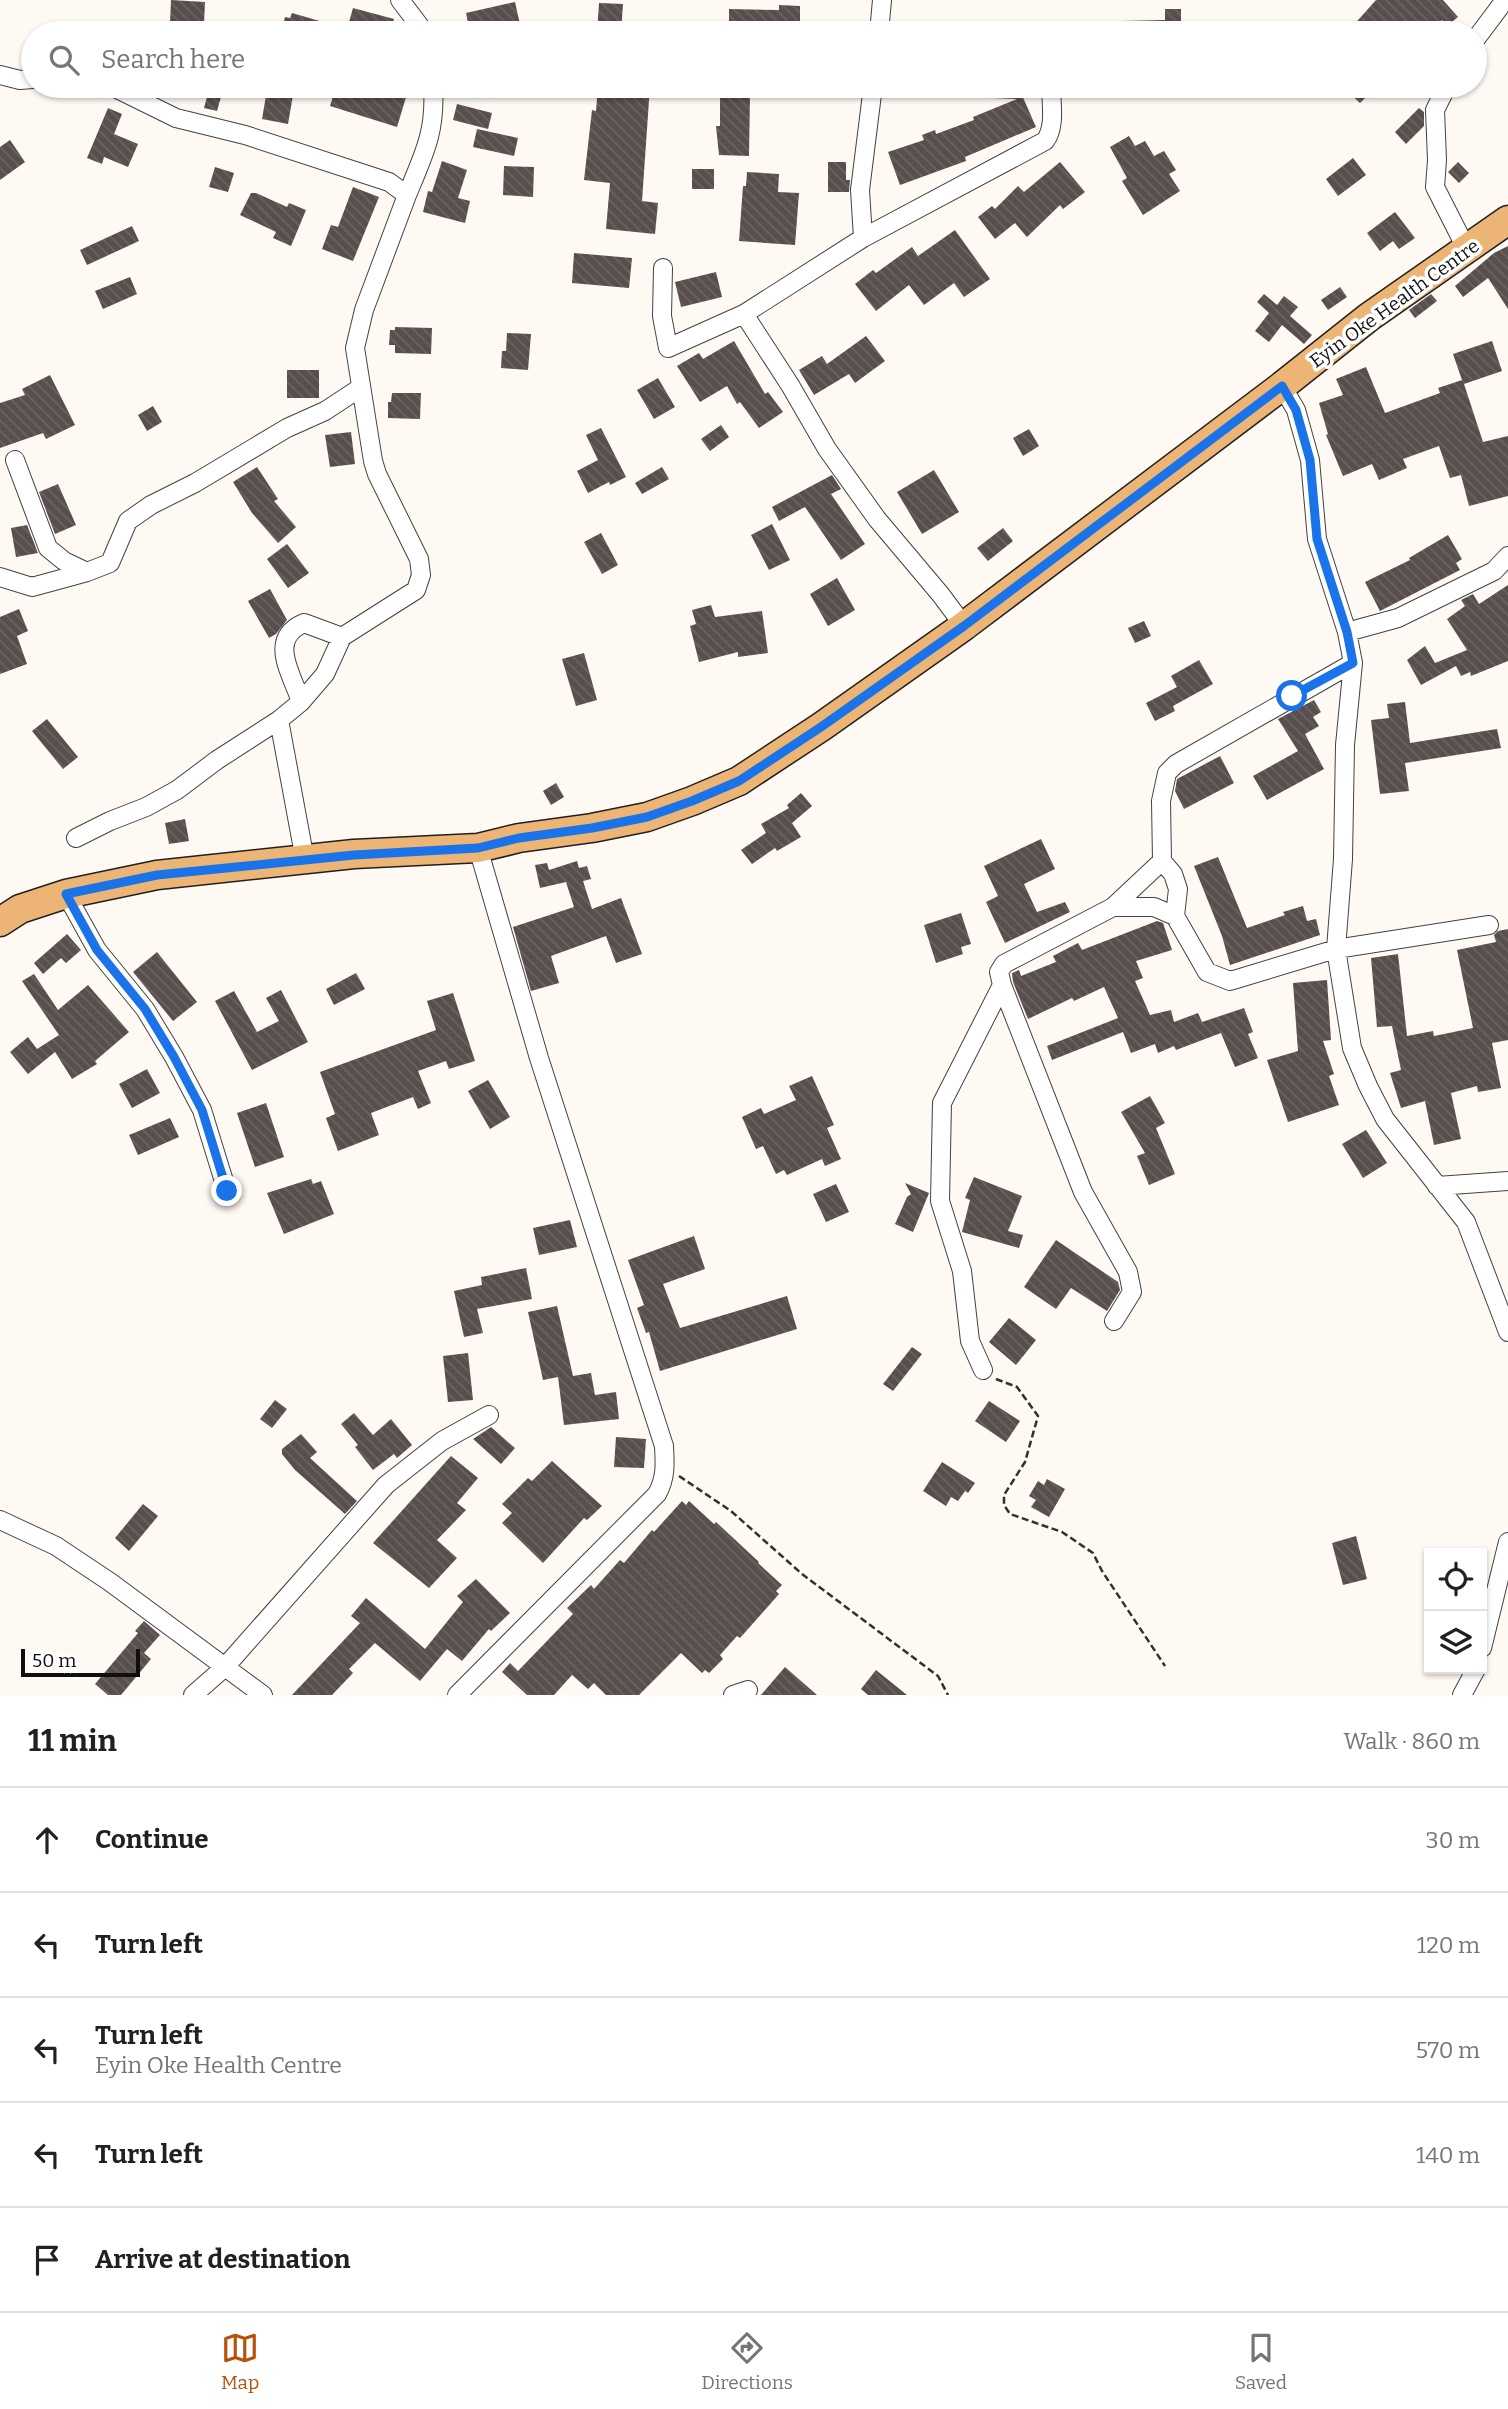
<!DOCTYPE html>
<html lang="en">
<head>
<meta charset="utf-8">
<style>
  body { margin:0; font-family:Bitter,serif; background:#f2f2f2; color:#202124 }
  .controls { position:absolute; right:21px; bottom:21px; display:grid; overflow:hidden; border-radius:0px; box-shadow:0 2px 5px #0004 }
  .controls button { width:63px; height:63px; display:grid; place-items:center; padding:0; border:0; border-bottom:2px solid #e0e0e0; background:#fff; color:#202124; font:35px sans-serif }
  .scale { position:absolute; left:21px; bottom:18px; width:119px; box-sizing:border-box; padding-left:7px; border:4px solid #0f0f0f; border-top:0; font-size:19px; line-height:24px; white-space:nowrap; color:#0f0f0f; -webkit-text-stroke:5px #fff; paint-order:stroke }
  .stop { position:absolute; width:21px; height:21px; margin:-16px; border:5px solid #1a73e8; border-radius:50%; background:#fff }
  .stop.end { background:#1a73e8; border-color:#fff; box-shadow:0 2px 7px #0008 }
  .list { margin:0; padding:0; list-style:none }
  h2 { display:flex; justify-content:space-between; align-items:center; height:91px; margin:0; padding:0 28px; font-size:30px }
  h2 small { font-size:23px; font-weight:400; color:#757577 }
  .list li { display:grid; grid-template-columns:46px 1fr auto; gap:21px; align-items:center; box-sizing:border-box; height:105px; padding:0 28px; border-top:2px solid #e0e0e0 }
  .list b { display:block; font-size:26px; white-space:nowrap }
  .list p { margin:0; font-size:23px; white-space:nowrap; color:#757577 }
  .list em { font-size:23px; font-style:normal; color:#757577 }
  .icon { flex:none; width:38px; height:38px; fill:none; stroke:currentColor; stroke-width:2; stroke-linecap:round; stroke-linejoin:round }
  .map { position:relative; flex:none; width:1508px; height:1695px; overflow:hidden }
  .search { position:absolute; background:#fff; box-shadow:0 2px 5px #0004; left:21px; right:21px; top:21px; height:77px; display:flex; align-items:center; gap:18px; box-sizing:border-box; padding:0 24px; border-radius:38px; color:#757577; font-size:26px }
  .sheet { height:616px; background:#fff }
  nav { display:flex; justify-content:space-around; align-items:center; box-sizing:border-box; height:98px; border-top:2px solid #e0e0e0; background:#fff; font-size:19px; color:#757577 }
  nav a { display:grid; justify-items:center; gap:4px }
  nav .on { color:#b45309 }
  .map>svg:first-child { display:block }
</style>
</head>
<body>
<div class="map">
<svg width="1508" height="1695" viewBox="0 0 1508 1695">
  <defs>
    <pattern id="building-back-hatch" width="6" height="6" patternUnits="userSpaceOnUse" patternTransform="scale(1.75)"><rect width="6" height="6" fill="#574e4d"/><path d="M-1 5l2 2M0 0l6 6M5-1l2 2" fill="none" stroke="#6a6362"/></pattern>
  </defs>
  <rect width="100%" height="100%" fill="#fef9f3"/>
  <path fill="url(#building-back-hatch)" d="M171,0L205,2L204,24L170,23Z
    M1376,0H1443L1458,17L1447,26L1442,20L1427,33H1357L1351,28Z
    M515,2L521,29L503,33H470L466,13Z
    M599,3L623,4L621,33H597Z
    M779,5L800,6V31L729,33V9L779,10Z
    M353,8L394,19L390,33H281L285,17L290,18L292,13L347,29Z
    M1165,9H1181V33H1079V22L1165,20Z
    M210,86H224L217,111L204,108Z
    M336,86H382L407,94L397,127L330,106Z
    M598,86H650L642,201L658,203L655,234L606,229L610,183L584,180L592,110L596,111Z
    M944,86H1018L1036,127L965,157L966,161L900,185L888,152L924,140L922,135L935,130L936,134L974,120L973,117L1017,99L944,96Z
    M1342,86H1377L1360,103Z
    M267,90L293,95L288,124L262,119Z
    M720,95H750L749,156L719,155L716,126H720Z
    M457,104L492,113L488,129L453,120Z
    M108,108L122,114L114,134L138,144L128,167L104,157L102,164L87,158Z
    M1419,108L1424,112V126L1406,144L1395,132Z
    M477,129L518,138L514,156L473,147Z
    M1129,136L1135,146L1145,141L1154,156L1164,151L1176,170L1169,174L1180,191L1143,215L1122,181L1127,178L1110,147Z
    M10,140L25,162L0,180V147Z
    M1353,158L1366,175L1338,196L1326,179Z
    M442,161L467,170L458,198L470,201L465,223L423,212L428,191L432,192Z
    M828,162H846V180H850L849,192H828Z
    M1060,162L1085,192L1063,209L1060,205L1027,237L1015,223L995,239L978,217L992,206L995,209L1018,186L1024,192Z
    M1458,162L1469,173L1459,183L1448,172Z
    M504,166L534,167L533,197L503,195Z
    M215,167L234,173L228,192L209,187Z
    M692,169H714V189H692Z
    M747,172L779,174L778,192L799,193L795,245L739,241L743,186H746Z
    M353,187L379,197L353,261L322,249L331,225L338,227Z
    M251,193H256L287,207L289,203L306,210L291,246L273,238L276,232L240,215Z
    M1395,212L1415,238L1399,249L1393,241L1380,251L1367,233Z
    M132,226L139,241L87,265L80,250Z
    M955,230L990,279L964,297L954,283L924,305L909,285L876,311L855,284L873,270L876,273L912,247L918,256Z
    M1508,246V309L1488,278L1463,297L1455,286L1494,253Z
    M574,253L632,258L629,288L572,283Z
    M716,272L722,297L681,307L675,282Z
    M130,277L137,294L103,309L95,291Z
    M1340,287L1347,297L1328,310L1321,300Z
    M1264,294L1277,305L1284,296L1298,307L1290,316L1312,335L1304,344L1282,325L1269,342L1255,331L1269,313L1257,302Z
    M1431,294L1437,301L1415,318L1409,310Z
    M395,327L432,328L431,354L395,353V345H389L390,330H395Z
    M507,333L531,334L528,370L501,368L502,351H506Z
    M866,336L885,361L855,383L849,374L814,395L799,370L822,356L827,364Z
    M734,341L765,394L768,392L783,412L759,428L740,402L737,404L727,386L700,402L677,366L699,353L703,359Z
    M1492,341L1502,371L1464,384L1483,442L1508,436V496L1469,506L1461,475L1450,478L1439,446L1403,459L1407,468L1379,480L1372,464L1343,476L1326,435L1328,434L1319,403L1343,395L1336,379L1366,367L1385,413L1440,393L1438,388L1462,380L1453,354Z
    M287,370H319V398H287Z
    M50,375L75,425L46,439L43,433L0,448V403L25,395L22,389Z
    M658,378L675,407L654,419L637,390Z
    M392,393H421L420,419L388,418V402H391Z
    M153,406L162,422L147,431L138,415Z
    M721,425L729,437L710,451L701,439Z
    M601,428L626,477L610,485L609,482L588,493L577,471L598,460L586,435Z
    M1029,429L1039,446L1023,456L1013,438Z
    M351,432L355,464L330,467L325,435Z
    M257,467L278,499L274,501L296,527L278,543L252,513L233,482Z
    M662,467L669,479L642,494L635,483Z
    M934,470L959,512L922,534L897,492Z
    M832,475L841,489L831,494L865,544L841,560L805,507L779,521L772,507Z
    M58,484L76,525L55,534L39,492Z
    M772,524L790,560L769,570L751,535Z
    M27,525L38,553L16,557L11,528Z
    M1003,528L1013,541L988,561L977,548Z
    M601,533L618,565L602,574L584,542Z
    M1448,535L1462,559L1456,563L1460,570L1380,611L1365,582L1410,560L1409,558Z
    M287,544L309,573L288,588L267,559Z
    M837,578L855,610L828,626L810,594Z
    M1508,585V661L1471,676L1470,672L1461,676L1456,666L1421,685L1407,660L1425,646L1435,663L1467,650L1447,619L1465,606L1461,600L1473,594L1479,604Z
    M270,589L287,620L276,634L269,638L248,601Z
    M711,605L715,617L762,611L768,653L738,657V652L699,662L690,626L696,624L692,610Z
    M19,609L28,631L17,636L27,664L0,674V617Z
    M1144,621L1151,636L1135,643L1128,628Z
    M584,653L597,700L576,706L562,659Z
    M1199,660L1213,684L1173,706L1175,711L1155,721L1146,703L1177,687L1171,676Z
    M1314,700L1321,712L1313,717L1319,726L1305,734L1324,769L1267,800L1253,776L1298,751L1278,719Z
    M1405,702L1410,743L1497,729L1501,748L1405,763L1409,791L1380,794L1371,720L1389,718L1387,704Z
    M47,719L78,757L63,769L32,731Z
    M1220,756L1234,783L1184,809L1175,791L1177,779Z
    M556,783L564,797L551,805L543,791Z
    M801,793L812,806L792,823L801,837L777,851L775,848L752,864L741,850L766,833L761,824L789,808L787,805Z
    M185,819L189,841L169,844L165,823Z
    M1041,839L1055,869L1024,884L1037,912L1065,902L1070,912L1005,943L986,902L998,896L984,866Z
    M1218,857L1247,928L1285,915L1283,912L1303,906L1307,921L1316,919L1320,935L1230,965L1222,936L1194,866Z
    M577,861L579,868L587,866L591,879L583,881L592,909L621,898L642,954L616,963L606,936L551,956L559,983L531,991L513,927L574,907L566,882L540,888L535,865L547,863L549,870Z
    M961,913L971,944L961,947L963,954L936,963L924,925Z
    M1157,921L1163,923L1172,950L1136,961L1143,978L1135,981L1150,1015L1171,1010L1174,1022L1198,1013L1202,1022L1244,1008L1253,1032L1248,1034L1258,1058L1235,1067L1221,1033L1176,1050L1174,1046L1158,1053L1155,1044L1131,1053L1123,1032L1052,1060L1047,1046L1118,1018L1104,987L1074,1001L1072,998L1028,1019L1013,982L1012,973L1019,970L1021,976L1056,962L1053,956L1078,943L1082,950Z
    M1508,929V1040L1492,1043L1501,1088L1478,1092L1477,1086L1451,1093L1461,1139L1434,1145L1425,1101L1401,1108L1390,1073L1401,1070L1392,1026L1377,1027L1371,958L1398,954L1407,1036L1433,1031L1434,1036L1473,1028L1457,950L1496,942L1494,935L1498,931Z
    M67,934L81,950L66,963L61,958L43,974L34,963Z
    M157,952L197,1002L173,1021L133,972Z
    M356,973L365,989L334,1005L326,989Z
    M34,974L58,1010L88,985L129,1032L95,1061L97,1064L72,1079L55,1052L28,1074L10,1052L28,1037L37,1049L59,1035L22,981Z
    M1327,980L1331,1040L1323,1041L1334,1074L1329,1076L1339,1105L1288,1122L1267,1060L1298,1051L1293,983Z
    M281,990L308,1042L252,1070L215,1001L234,991L257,1032L279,1021L266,998Z
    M453,993L475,1061L449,1069L446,1061L418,1071L431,1103L418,1109L413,1097L371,1113L379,1135L338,1151L326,1118L335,1114L320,1072L436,1030L427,1001Z
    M147,1069L160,1093L132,1108L119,1084Z
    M812,1076L834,1125L827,1128L841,1159L825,1166L822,1159L787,1175L784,1170L776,1174L763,1146L756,1149L742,1117L761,1108L764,1114L796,1100L789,1086Z
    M488,1080L510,1117L490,1129L468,1091Z
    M1150,1096L1165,1123L1156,1128L1175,1174L1149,1185L1137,1156L1145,1153L1121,1112Z
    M266,1103L284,1157L255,1167L237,1113Z
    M170,1118L179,1137L138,1155L129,1135Z
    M1366,1130L1387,1163L1363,1178L1342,1144Z
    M974,1177L1022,1196L1008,1231L1023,1235L1019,1248L962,1232L970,1200L965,1198Z
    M311,1179L313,1184L321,1181L334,1214L284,1234L267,1193Z
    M905,1183L929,1193L913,1232L895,1224L907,1197L911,1194Z
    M836,1184L849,1212L826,1222L813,1194Z
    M570,1220L577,1247L539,1255L533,1228Z
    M694,1236L705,1269L663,1284L680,1328L787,1296L797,1329L660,1371L649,1332L646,1333L637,1308L644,1305L628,1260Z
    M1056,1240L1118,1282L1120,1290L1107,1311L1071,1288L1056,1309L1024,1287Z
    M526,1268L532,1299L477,1309L483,1333L464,1337L454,1291L482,1285L481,1277Z
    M557,1306L573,1376L591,1373L595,1395L616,1392L619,1419L564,1425L558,1377L543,1380L528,1312Z
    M1009,1318L1036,1340L1016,1365L989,1342Z
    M912,1347L922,1354L893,1391L883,1384Z
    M468,1353L473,1400L448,1402L443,1356Z
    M275,1400L287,1409L272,1428L260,1419Z
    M989,1401L1020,1421L1006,1442L975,1421Z
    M354,1413L373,1435L391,1419L412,1445L397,1458L394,1454L373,1470L355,1447L358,1445L341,1424Z
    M491,1427L515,1448L501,1464L473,1439Z
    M301,1434L317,1452L310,1458L357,1501L345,1514L295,1470L282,1454V1449Z
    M616,1437L646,1439L644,1468L614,1467Z
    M451,1456L478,1478L457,1503L466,1510L437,1540L457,1558L429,1588L373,1543Z
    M552,1461L602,1506L587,1520L584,1518L543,1563L502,1523L512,1513L502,1504L528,1478L532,1481Z
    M942,1462L975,1483L968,1493L965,1491L958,1501L951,1497L946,1506L923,1491Z
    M1047,1479L1065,1489L1049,1517L1031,1507L1036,1500L1029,1496L1038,1481L1044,1485Z
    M682,1501L686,1505L689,1501L714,1524L716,1522L759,1562L758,1563L782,1585L776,1591L779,1594L740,1638L737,1636L720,1655L723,1659L709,1673L705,1670L702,1673L681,1653L639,1695H606L594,1683L588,1689L572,1675L554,1695H527L502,1672L510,1663L518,1671L573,1614L567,1608L591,1585L594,1589L620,1560L624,1563L652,1530L654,1532Z
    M143,1504L158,1516L129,1551L115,1538Z
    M1356,1536L1367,1579L1343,1585L1332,1543Z
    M476,1579L510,1613L491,1631L489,1629L462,1661L447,1649L420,1681L375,1643L349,1669L353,1673L332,1695H292L360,1623L351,1616L366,1598L425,1649L463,1602L457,1596Z
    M144,1621L160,1635L144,1653L151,1659L121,1695H108L95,1684L138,1633L135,1631Z
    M785,1667L817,1695H761Z
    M876,1670L907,1695H868L861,1689Z"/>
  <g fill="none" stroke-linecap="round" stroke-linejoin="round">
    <defs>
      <path id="street" d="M400,0L425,33
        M879,33L882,0
        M1475,40L1505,0
        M0,75L20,80L33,79
        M1447,86L1435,110L1437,160L1435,187L1466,248
        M407,195C424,154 436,132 433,86
        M863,238L860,190L873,86
        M663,268L662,316L668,348L744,314L863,238L1045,141C1056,127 1051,103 1051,86
        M744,314L790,385L827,449L877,519L941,595L964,626
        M1282,386L1296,410L1310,460L1317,539L1347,632L1353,663L1345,745L1343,859L1336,949L1352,1048L1368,1086L1385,1119L1466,1222L1508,1332
        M15,460L48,548L64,561L87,572L110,563L128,521L151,505L195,483L287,428L325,411L360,388
        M0,577L32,587L87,572
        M1347,632L1398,618L1494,571L1508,556
        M1353,663L1176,764L1167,773L1161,801L1162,861L1173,874L1178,889L1175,916L1207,972L1230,981L1336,949L1489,925
        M301,702C292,674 267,639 304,623L342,637
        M279,720L305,860
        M76,838L110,821L146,807L177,790L217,760L279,720L301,702L325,674L342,637L416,590L421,575L419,559L377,474L373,461L355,348L364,310L407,195L389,182L245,135L176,118L111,86
        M66,894L97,950L145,1009L174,1057L202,1110L227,1191
        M1113,907H1154L1175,916
        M1002,985L1083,1192L1128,1272L1132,1292L1114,1321
        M1437,1186L1508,1181
        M983,1370L970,1341L962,1271L940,1201L942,1103L1002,985L999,972L1004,964L1113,907L1162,861
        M0,1520L56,1546L110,1582L263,1695
        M1482,1648L1508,1542
        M193,1695L225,1667L386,1485L442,1441L489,1415
        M457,1695L657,1494C666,1478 665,1464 664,1446L539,1058L478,848
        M733,1695L748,1690
        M1462,1695L1476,1669"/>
      <path id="primary" d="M0,922L20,909L66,894L157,875L354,854L478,848L519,838L592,828L647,817L692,801L739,781L821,727L964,626L1282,386L1369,317L1508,220"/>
    </defs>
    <use href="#street" stroke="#424242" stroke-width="20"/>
    <use href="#primary" stroke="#202020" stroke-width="31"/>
    <path stroke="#313131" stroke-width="2.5" stroke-dasharray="7 3.5" stroke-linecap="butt" d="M996,1379L1017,1387L1038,1416L1025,1462L1004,1495V1505L1010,1514L1062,1532L1093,1553L1102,1571L1165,1666
      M679,1476L731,1511L802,1574L938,1676L948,1695"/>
    <use href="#street" stroke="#fff" stroke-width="18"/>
    <use href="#primary" stroke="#ecb475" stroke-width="28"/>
  </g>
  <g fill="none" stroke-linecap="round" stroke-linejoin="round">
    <path stroke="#1a73e8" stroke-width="9" d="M227,1191L202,1110L174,1057L145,1009L97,950L66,894L157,875L354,855L478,848L519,838L592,828L647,817L692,801L739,781L821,727L964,626L1282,386L1296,410L1310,460L1317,539L1347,632L1353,663L1292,696"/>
  </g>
  <g text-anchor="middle" stroke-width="7" stroke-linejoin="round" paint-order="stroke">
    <g font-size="19" fill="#0f0f0f" stroke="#fff">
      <text transform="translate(1394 303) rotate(-36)" y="7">Eyin Oke Health Centre</text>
    </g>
  </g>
</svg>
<div class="controls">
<button><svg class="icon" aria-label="locate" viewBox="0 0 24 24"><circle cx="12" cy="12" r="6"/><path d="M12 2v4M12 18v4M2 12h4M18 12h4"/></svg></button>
<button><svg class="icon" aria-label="layers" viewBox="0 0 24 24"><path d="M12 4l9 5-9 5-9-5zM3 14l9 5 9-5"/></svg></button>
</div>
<div class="scale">50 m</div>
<div class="stop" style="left:1292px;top:696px"></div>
<div class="stop end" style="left:227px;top:1191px"></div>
<div class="search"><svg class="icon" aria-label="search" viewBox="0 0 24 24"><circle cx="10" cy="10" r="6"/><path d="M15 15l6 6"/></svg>Search here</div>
</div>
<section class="sheet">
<h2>11 min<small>Walk · 860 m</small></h2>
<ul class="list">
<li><svg class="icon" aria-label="ahead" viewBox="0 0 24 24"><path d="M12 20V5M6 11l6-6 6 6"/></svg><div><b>Continue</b></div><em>30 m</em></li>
<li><svg class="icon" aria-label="left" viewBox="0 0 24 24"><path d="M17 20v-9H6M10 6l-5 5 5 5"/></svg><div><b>Turn left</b></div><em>120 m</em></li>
<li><svg class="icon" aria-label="left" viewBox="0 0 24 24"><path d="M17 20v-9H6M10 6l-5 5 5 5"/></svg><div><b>Turn left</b><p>Eyin Oke Health Centre</p></div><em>570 m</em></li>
<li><svg class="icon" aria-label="left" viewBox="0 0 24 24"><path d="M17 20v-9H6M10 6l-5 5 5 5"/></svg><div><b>Turn left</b></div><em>140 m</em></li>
<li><svg class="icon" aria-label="arrive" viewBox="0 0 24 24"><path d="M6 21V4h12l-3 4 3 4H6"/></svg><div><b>Arrive at destination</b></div></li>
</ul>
</section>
<nav>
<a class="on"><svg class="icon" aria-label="map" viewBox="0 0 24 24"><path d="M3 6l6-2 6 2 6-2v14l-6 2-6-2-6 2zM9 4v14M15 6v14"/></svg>Map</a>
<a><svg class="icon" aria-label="directions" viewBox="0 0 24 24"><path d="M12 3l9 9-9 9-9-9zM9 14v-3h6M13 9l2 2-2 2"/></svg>Directions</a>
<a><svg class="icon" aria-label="saved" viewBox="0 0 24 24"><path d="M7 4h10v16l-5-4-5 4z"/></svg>Saved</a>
</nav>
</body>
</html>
